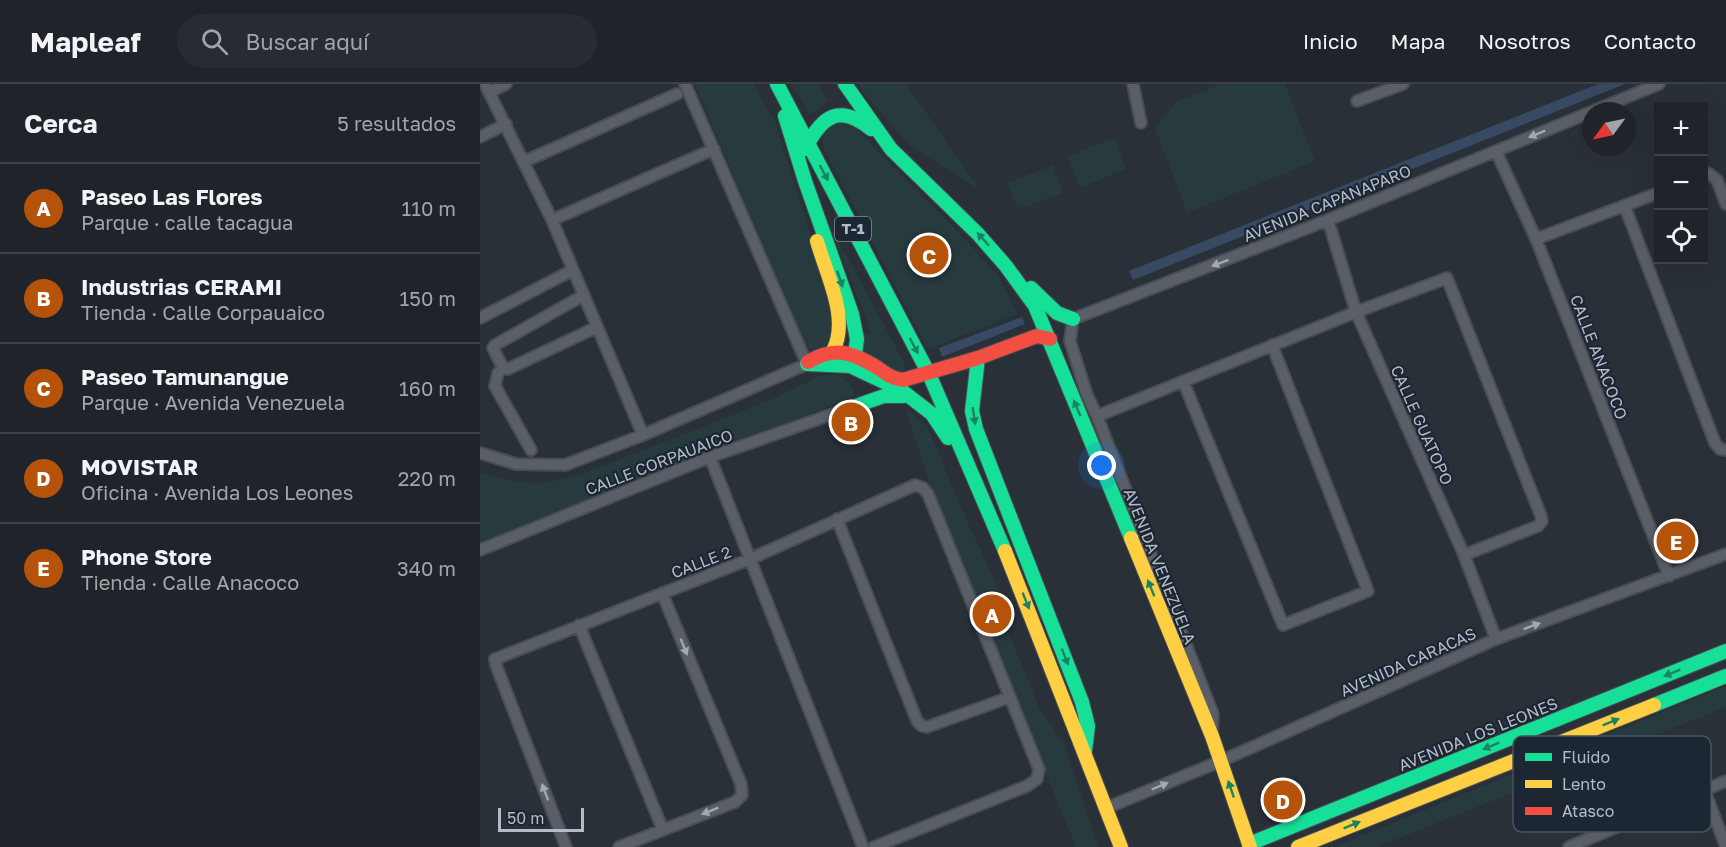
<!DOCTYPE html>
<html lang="es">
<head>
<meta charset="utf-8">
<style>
  body { margin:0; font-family:"Golos Text",sans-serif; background:#282c32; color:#f1f3f6 }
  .controls { position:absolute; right:18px; top:18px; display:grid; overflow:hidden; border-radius:0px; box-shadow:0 6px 24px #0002 }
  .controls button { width:54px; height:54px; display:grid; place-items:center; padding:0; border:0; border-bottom:2px solid #3d4147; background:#20242a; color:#f1f3f6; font:30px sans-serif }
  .compass { position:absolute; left:1102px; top:18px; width:54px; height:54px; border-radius:50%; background:#20242a; box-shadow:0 6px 24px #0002; rotate:237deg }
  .scale { position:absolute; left:18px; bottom:15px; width:86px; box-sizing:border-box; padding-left:6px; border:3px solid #b4bcc9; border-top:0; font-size:16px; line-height:21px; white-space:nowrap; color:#b4bcc9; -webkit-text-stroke:4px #1d2633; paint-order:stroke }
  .you { position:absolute; left:622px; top:382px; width:21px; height:21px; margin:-15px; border:4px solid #fff; border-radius:50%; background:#1a73e8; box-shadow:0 0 0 9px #1a73e833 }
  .badge { display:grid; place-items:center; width:39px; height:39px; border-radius:50%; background:#b45309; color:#fff; font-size:20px; font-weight:700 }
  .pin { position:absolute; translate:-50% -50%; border:3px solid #fff; box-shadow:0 2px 6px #0006 }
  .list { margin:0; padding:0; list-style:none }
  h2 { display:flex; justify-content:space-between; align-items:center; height:78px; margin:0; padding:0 24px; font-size:26px }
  h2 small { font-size:20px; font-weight:400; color:#a2a4a8 }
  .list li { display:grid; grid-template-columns:39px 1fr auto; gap:18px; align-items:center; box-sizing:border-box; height:90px; padding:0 24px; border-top:2px solid #3d4147 }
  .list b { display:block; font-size:22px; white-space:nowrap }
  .list p { margin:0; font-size:20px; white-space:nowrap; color:#a2a4a8 }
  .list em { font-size:20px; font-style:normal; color:#a2a4a8 }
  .icon { flex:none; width:33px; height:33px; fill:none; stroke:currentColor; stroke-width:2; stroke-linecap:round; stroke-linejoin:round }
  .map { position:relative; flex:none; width:1246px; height:763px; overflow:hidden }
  header { display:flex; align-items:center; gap:36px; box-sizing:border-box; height:84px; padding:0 30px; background:#20242a; border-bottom:2px solid #3d4147 }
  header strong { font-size:28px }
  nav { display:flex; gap:33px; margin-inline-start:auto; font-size:21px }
  .search { width:420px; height:54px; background:#282c32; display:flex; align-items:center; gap:15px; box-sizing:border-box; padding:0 21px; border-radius:33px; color:#a2a4a8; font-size:22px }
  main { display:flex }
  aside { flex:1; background:#20242a }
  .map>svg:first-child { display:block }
</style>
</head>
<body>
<header>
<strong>Mapleaf</strong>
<div class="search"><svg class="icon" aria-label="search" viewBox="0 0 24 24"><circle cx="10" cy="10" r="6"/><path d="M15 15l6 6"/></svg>Buscar aquí</div>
<nav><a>Inicio</a><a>Mapa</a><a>Nosotros</a><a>Contacto</a></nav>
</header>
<main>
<aside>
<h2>Cerca<small>5 resultados</small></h2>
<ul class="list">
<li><span class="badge">A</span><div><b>Paseo Las Flores</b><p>Parque · calle tacagua</p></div><em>110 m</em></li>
<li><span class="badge">B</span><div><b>Industrias CERAMI</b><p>Tienda · Calle Corpauaico</p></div><em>150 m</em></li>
<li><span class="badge">C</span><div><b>Paseo Tamunangue</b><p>Parque · Avenida Venezuela</p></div><em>160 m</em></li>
<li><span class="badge">D</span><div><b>MOVISTAR</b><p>Oficina · Avenida Los Leones</p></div><em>220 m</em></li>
<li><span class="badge">E</span><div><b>Phone Store</b><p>Tienda · Calle Anacoco</p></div><em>340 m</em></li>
</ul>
</aside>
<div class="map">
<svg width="1246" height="763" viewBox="0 0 1246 763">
  <rect width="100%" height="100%" fill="#2a3038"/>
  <path fill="#273a3e" d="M215,0H273L296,40L356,235L349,263L333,267L324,260Z
    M312,0H337L349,17L330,31Z
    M377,0H426L500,106L435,65L401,30Z
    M742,0H805L835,77L707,129L675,44L697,17Z
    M356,35L371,40L480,150L518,191L538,230L448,265L344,65L341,53L346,40Z
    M634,54L646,85L600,104L588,72Z
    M573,81L583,109L538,125L527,99Z
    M341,124L424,278L425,284L423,290L412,289L382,265L383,251L390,249L389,241Z
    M355,289C366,296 373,299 374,312L328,331L234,363L0,461V388L19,394L57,400L98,392L290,316L339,292Z
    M424,322L447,342L491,446L523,514L529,550L559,623L584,660L618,763H596L456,424L450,399Z
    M1246,602V623L897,763H854Z"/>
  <path fill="#384963" d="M1118,0H1145L653,196L649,187Z
    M542,233L545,240L462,273L459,264Z"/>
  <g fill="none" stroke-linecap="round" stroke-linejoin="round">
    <defs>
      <path id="street" d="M5,0L72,136L163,351
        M653,0L661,39
        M10,8L26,0
        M877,17L923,0
        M1113,27L1179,0
        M0,53L26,40
        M1016,67L1056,155L1189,492
        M43,78L197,10
        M1224,91L1228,89L1237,96L1246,120
        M1145,123L1235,359L1240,365L1246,366
        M72,136L234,65
        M848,136L876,228L984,471L1016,555
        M1056,155L1178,109
        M104,211L15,261L13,264L23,284L28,285L117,243
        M0,234L93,186
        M23,284L18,289L15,302L51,366
        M703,297L803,541L888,507L792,261
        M617,332L876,228L967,194L1061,432L1062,437L1058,442L984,471
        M0,369L36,380L85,381L163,351L327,280L205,0
        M230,373L383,763
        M357,435L437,637L442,642L447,643L530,613
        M0,466L230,373L370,324
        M99,541L183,746
        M732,646L733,630L617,332L607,311L590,257L593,235L848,136L1111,28
        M1224,705L1246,763
        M626,724L741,677L1016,555L1246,470
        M86,763L16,581L15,575L270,475L435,401L443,404L448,410L559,685L557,695L547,702L394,763
        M139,763L255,718L262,711L261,700L182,509
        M1089,763L1246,697"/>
      <path id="fast" d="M297,0L449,290L525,467
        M365,0L411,65L498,150L526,182L555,222L651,454
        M305,32L325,97L372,230L377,255L375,270
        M325,65C342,32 359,19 391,45
        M551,204L577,229L593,235
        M498,274L492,327L496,345L602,618L608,642L605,667
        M327,280L370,282L421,306L452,330L468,354
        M370,324L404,312H424
        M1174,621L1246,592
        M769,760L1246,567"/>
      <path id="slow" d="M337,157C346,190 370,234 353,267
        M651,454L732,652L770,763
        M525,467L641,763
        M818,763L1174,621"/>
      <path id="jam" d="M328,278C355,262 372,268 398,284C406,290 413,295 423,296L498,274L557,252L570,255"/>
    </defs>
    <use href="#street" stroke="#484c53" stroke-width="14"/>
    <use href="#fast" stroke="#484c53" stroke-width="16"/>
    <use href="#slow" stroke="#484c53" stroke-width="16"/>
    <use href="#jam" stroke="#484c53" stroke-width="16"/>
    <use href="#street" stroke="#5a5e66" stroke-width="10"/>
    <use href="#fast" stroke="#16e098" stroke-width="14"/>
    <use href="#slow" stroke="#ffcf43" stroke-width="14"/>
    <use href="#jam" stroke="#f24e42" stroke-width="14"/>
  </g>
  <defs><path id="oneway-solid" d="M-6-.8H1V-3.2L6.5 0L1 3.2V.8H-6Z" transform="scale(1.5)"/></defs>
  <g fill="#a2a9b5">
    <use href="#oneway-solid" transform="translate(1057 50) rotate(158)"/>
    <use href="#oneway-solid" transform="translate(740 179) rotate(159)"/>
    <use href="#oneway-solid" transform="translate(1052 542) rotate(-20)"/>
    <use href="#oneway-solid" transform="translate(204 563) rotate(68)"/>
    <use href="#oneway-solid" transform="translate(680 702) rotate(-23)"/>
    <use href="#oneway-solid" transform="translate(65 708) rotate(-111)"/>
    <use href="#oneway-solid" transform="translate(230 727) rotate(158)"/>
  </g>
  <g fill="#1a8366">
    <use href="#oneway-solid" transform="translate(344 89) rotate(62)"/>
    <use href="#oneway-solid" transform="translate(503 155) rotate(-132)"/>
    <use href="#oneway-solid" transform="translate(360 195) rotate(71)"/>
    <use href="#oneway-solid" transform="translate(434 262) rotate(62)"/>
    <use href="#oneway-solid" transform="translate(597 324) rotate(-113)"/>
    <use href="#oneway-solid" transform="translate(494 332) rotate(81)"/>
    <use href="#oneway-solid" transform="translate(671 504) rotate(-112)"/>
    <use href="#oneway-solid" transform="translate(546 517) rotate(68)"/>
    <use href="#oneway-solid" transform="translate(585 573) rotate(69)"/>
    <use href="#oneway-solid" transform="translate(1192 589) rotate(158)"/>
    <use href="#oneway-solid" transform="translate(1131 638) rotate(-22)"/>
    <use href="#oneway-solid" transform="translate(1011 662) rotate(158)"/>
    <use href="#oneway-solid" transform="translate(751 705) rotate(-109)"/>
    <use href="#oneway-solid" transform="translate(872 741) rotate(-22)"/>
  </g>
  <g text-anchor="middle" stroke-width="4.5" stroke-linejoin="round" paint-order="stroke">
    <rect fill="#1d2633" stroke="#878f9c" stroke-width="1.5" x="355" y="133" width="36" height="24" rx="4.5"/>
    <g font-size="15" font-weight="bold" fill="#b4bcc9">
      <text x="373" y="150">T-1</text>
    </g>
    <g font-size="16" fill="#b4bcc9" stroke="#1d2633">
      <text transform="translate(847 119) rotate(-22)" y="6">AVENIDA CAPANAPARO</text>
      <text transform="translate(1119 273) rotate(69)" y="6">CALLE ANACOCO</text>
      <text transform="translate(942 341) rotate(66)" y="6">CALLE GUATOPO</text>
      <text transform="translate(179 378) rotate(-21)" y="6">CALLE CORPAUAICO</text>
      <text transform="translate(221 478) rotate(-21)" y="6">CALLE 2</text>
      <text transform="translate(680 482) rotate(68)" y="6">AVENIDA VENEZUELA</text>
      <text transform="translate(928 578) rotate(-24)" y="6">AVENIDA CARACAS</text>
      <text transform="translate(998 650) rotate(-22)" y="6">AVENIDA LOS LEONES</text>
    </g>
  </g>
  <rect x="1033" y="652" width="198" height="96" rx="9" fill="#1d2633" stroke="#4a5360" stroke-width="1.5"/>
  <rect x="1045" y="669" width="27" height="8" fill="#16e098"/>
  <rect x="1045" y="696" width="27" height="8" fill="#ffcf43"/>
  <rect x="1045" y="723" width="27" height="8" fill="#f24e42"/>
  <g font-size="16" fill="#b4bcc9">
    <text x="1082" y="679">Fluido</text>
    <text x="1082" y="706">Lento</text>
    <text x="1082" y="733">Atasco</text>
  </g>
</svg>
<div class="controls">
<button>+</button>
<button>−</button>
<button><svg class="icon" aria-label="locate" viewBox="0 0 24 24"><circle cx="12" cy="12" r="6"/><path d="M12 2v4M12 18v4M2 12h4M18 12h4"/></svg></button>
</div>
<svg class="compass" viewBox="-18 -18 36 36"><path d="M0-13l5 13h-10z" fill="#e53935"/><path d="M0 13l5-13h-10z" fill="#a2a4a8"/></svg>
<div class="scale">50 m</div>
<div class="you"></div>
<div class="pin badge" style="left:512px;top:530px">A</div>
<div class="pin badge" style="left:371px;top:338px">B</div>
<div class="pin badge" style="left:449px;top:171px">C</div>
<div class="pin badge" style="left:803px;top:716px">D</div>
<div class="pin badge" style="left:1196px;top:457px">E</div>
</div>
</main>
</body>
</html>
